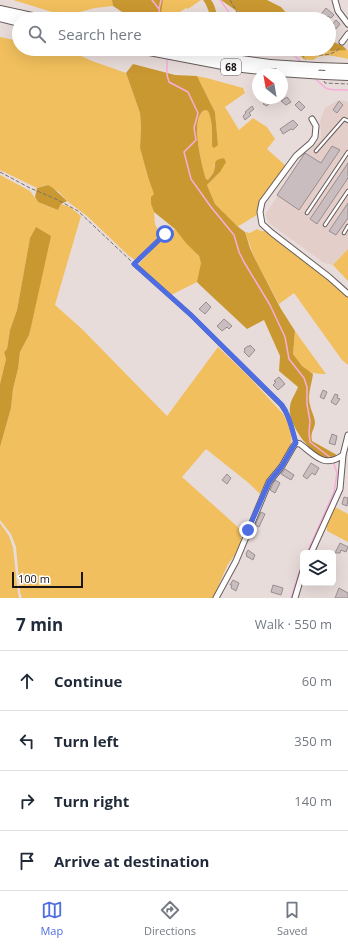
<!DOCTYPE html>
<html lang="en">
<head>
<meta charset="utf-8">
<style>
  body { margin:0; font-family:"Open Sans",sans-serif; background:#f2f2f3; color:#1f2937 }
  .controls { position:absolute; right:12px; bottom:12px; display:grid; overflow:hidden; border-radius:6px; box-shadow:0 4px 16px #0002 }
  .controls button { width:36px; height:36px; display:grid; place-items:center; padding:0; border:0; border-bottom:1px solid #e0e1e3; background:#fff; color:#1f2937; font:20px sans-serif }
  .compass { position:absolute; left:252px; top:68px; width:36px; height:36px; border-radius:50%; background:#fff; box-shadow:0 4px 16px #0002; rotate:329deg }
  .scale { position:absolute; left:12px; bottom:10px; width:71px; box-sizing:border-box; padding-left:4px; border:2px solid #191514; border-top:0; font-size:11px; line-height:14px; white-space:nowrap; color:#191514; -webkit-text-stroke:3px #fff; paint-order:stroke }
  .stop { position:absolute; width:12px; height:12px; margin:-9px; border:3px solid #4e6de2; border-radius:50%; background:#fff }
  .stop.end { background:#4e6de2; border-color:#fff; box-shadow:0 1px 4px #0008 }
  .list { margin:0; padding:0; list-style:none }
  h2 { display:flex; justify-content:space-between; align-items:center; height:52px; margin:0; padding:0 16px; font-size:17px }
  h2 small { font-size:13px; font-weight:400; color:#747a83 }
  .list li { display:grid; grid-template-columns:26px 1fr auto; gap:12px; align-items:center; box-sizing:border-box; height:60px; padding:0 16px; border-top:1px solid #e0e1e3 }
  .list b { display:block; font-size:15px; white-space:nowrap }
  .list em { font-size:13px; font-style:normal; color:#747a83 }
  .icon { flex:none; width:22px; height:22px; fill:none; stroke:currentColor; stroke-width:2; stroke-linecap:round; stroke-linejoin:round }
  .map { position:relative; flex:none; width:348px; height:598px; overflow:hidden }
  .search { position:absolute; background:#fff; box-shadow:0 4px 16px #0002; left:12px; right:12px; top:12px; height:44px; display:flex; align-items:center; gap:10px; box-sizing:border-box; padding:0 14px; border-radius:22px; color:#747a83; font-size:15px }
  .sheet { height:292px; background:#fff }
  nav { display:flex; justify-content:space-around; align-items:center; box-sizing:border-box; height:56px; border-top:1px solid #e0e1e3; background:#fff; font-size:11px; color:#747a83 }
  nav a { display:grid; justify-items:center; gap:2px }
  nav .on { color:#4e6de2 }
  .map>svg:first-child { display:block }
</style>
</head>
<body>
<div class="map">
<svg width="348" height="598" viewBox="0 0 348 598">
  <rect width="100%" height="100%" fill="#e8dcda"/>
  <path fill="#e3ceca" d="M342,100L348,102V249L333,265L324,263L269,223L265,215L306,153L312,148L321,138V132L320,121L325,108L337,101Z"/>
  <path fill="#f1bf5d" d="M13,0H112L113,6L95,8L68,15H62Z
    M163,0H201L188,9L186,8L170,19H162L161,15Z
    M0,37L19,41V49H66L92,61L126,73L140,113L141,127L140,148L148,177L155,194L151,204L154,212L155,224L161,236L139,258L135,260L129,256L87,216L67,201L59,192L47,185L37,188L0,170Z
    M293,49L347,50L348,51V59C336,57 323,52 313,60L303,59Z
    M197,76C213,79 227,84 243,88L245,93L225,107L239,130L253,118L267,127L275,139L267,149L286,166L261,201L258,206L257,215L237,227L215,204L207,185L220,172L214,164V171L208,180L206,179C202,166 189,116 205,110L208,111C213,122 212,134 212,146L218,145L215,112Z
    M0,175L30,191L38,202L58,210L61,204L70,207L81,216L55,305L82,329L167,416L218,347L249,377L283,414C303,447 283,455 267,480C264,485 262,490 260,494L250,484L206,449L182,477L239,528L242,540L235,555L228,564L213,598H22L20,592L16,547L11,534L0,520V447L11,408L13,389L18,369L20,352L29,335L38,293L36,227L30,238L17,310L10,330L7,349L4,352L6,359L0,384Z
    M175,229C181,236 200,254 201,262C201,268 199,276 197,282L171,295L143,270L139,264L160,241Z
    M257,229L261,231H266L291,248L348,296V365L342,360L294,293L279,304L255,259L245,232L250,233Z
    M348,249V281L333,265Z
    M295,331L326,374C307,374 303,369 293,354Z
    M335,507L348,514V542L327,531V524Z
    M0,523L9,536L13,548L18,593L19,598H0Z"/>
  <path fill="#ca9831" d="M112,0H163L161,15C142,26 128,16 113,6Z
    M203,0H211C216,6 215,13 220,19H213C208,13 208,6 203,0Z
    M221,0H267L281,7L288,15L278,19H248Z
    M329,40L343,46L347,50L331,51L326,49H329Z
    M133,64L175,75L197,76L215,112L218,145L214,148L212,146C212,134 213,122 208,111L205,110C189,116 202,166 206,179L208,180C210,177 213,174 214,171C216,162 213,160 224,158L226,162L220,172L207,185L215,204L237,226L245,232L250,248L255,259L281,309L295,331L293,354L302,366L313,374C312,383 307,396 310,405C311,411 315,417 315,423C314,431 310,432 312,441L337,455C335,456 332,459 329,459C312,457 287,424 290,407C290,401 296,393 298,387L279,371L280,356L264,320L247,329L202,287L197,282L201,263L199,256L186,243L175,229L154,212L151,204V197L154,194L148,177L140,148L141,127L140,113L126,73Z
    M48,185L53,188L67,201L61,204L58,210L38,202L35,197L37,188Z
    M36,227L51,236L31,327L29,335L20,352L18,369L13,389L11,408L0,447V384L6,359L4,352L7,349L10,330L17,310L30,238Z"/>
  <g fill="none" stroke-linecap="round" stroke-linejoin="round">
    <path stroke="#f8adda" stroke-width="1.5" d="M152,0L159,9
      M220,0L234,19
      M160,19L159,9L161,0
      M285,49L296,57L302,63
      M167,58V75L169,82L188,92L198,113L194,128L196,140L184,152L191,179L211,207L234,235L239,252L244,262L270,305L285,337L289,359L304,378L307,387V404L310,421L309,433L310,442L331,458
      M315,78C329,93 328,89 348,90
      M307,553L334,492L337,473L333,461
      M291,598L303,561"/>
  </g>
  <path fill="#c9bdbf" stroke="#998e8f" d="M326,8L334,15L331,18L328,16L325,19H322L319,17Z
    M336,20L340,24L336,29L331,26Z
    M287,97L291,102L286,105L281,101Z
    M267,98H273L267,106L263,104Z
    M299,101L305,107L301,111L295,105Z
    M339,101L343,105L337,113L333,110Z
    M252,106L254,109L249,113L251,115L245,120L243,116L246,113L245,112Z
    M293,120L298,125L293,130L291,129L283,134L280,129Z
    M332,146L340,150L299,210L277,195L305,153L321,163Z
    M348,163V178L317,224L310,219Z
    M348,203V218L336,235L329,231Z
    M206,302L211,307L205,314L199,309Z
    M224,319L232,326L229,329L227,327L222,331L217,326Z
    M250,345L255,350L249,357L244,352L245,350L244,349L248,346L249,347Z
    M279,377L285,384L278,390L273,385L276,382L274,381Z
    M323,390L327,392L324,399L320,397Z
    M335,394L338,395L337,398L340,399L336,405L331,402Z
    M332,434L337,436L335,445L329,443Z
    M311,463L319,468L315,475L312,473L307,479L303,476Z
    M285,469L294,475L291,480L281,474Z
    M227,474L231,478L227,484L222,480Z
    M275,480L280,483L275,493L270,490Z
    M344,497L348,498L347,506L342,504Z
    M261,512L265,514L259,527L255,525Z
    M340,543L348,547L346,552L341,550L340,553H335Z
    M248,550L255,555L253,560L246,556L247,555L246,554Z
    M233,580L239,583L236,591L231,588L232,585H230Z
    M273,585L283,588L281,595L271,592Z
    M339,588L348,593V598H335Z"/>
  <g fill="none" stroke-linecap="round" stroke-linejoin="round">
    <defs>
      <path id="service" d="M316,151L344,119L348,121
        M307,213L348,152
        M325,225L348,191
        M166,229L165,234L134,264L191,315L281,405C290,416 292,430 296,443
        M344,233L348,226"/>
      <path id="minor" d="M335,0L338,11L348,24
        M342,42L348,34
        M312,119L316,126L315,137L311,143L296,156L262,202L260,212L262,224L272,233L329,277L348,294
        M311,553L340,489L343,455L348,435
        M216,598L236,561L269,482L282,466L293,447L296,443L300,444C315,455 324,469 343,455
        M295,598L303,571"/>
      <path id="trunk" d="M0,10L41,19
        M0,17L19,22
        M139,49L233,67L279,72
        M177,49L234,59L270,64
        M316,67L348,68
        M325,75L348,76"/>
    </defs>
    <use href="#service" stroke="#675d5b" stroke-width="4.5"/>
    <use href="#minor" stroke="#675d5b" stroke-width="7"/>
    <use href="#trunk" stroke="#675d5b" stroke-width="10"/>
    <path stroke="#78706f" stroke-width="1" stroke-dasharray="4 2" stroke-linecap="butt" d="M230,0L241,19
      M296,49C307,56 333,59 340,47
      M298,50L306,60
      M324,81L325,83L348,84
      M0,172L30,188L58,200L78,211L131,261"/>
    <use href="#service" stroke="#fff" stroke-width="2.5"/>
    <use href="#minor" stroke="#fff" stroke-width="5"/>
    <use href="#trunk" stroke="#fff" stroke-width="8"/>
    <defs>
      <path id="trunk-bridge" d="M270,64L316,67
        M279,72L325,75"/>
    </defs>
    <use href="#trunk-bridge" stroke="#675d5b" stroke-width="10" stroke-linecap="butt"/>
    <use href="#trunk-bridge" stroke="#fff" stroke-width="8"/>
  </g>
  <g fill="none" stroke-linecap="round" stroke-linejoin="round">
    <path stroke="#4e6de2" stroke-width="5" d="M165,234L134,264L191,315L282,405C290,416 292,430 296,443L293,447L282,466L269,482L248,530"/>
  </g>
  <g text-anchor="middle" stroke-width="3" stroke-linejoin="round" paint-order="stroke">
    <rect fill="#fff" stroke="#5e5b5a" stroke-width="1" x="221" y="59" width="20" height="16" rx="3"/>
    <g font-size="10" font-weight="bold" fill="#191514">
      <text x="231" y="71">68</text>
    </g>
  </g>
</svg>
<div class="controls">
<button><svg class="icon" aria-label="layers" viewBox="0 0 24 24"><path d="M12 4l9 5-9 5-9-5zM3 14l9 5 9-5"/></svg></button>
</div>
<svg class="compass" viewBox="-18 -18 36 36"><path d="M0-13l5 13h-10z" fill="#e53935"/><path d="M0 13l5-13h-10z" fill="#747a83"/></svg>
<div class="scale">100 m</div>
<div class="stop" style="left:165px;top:234px"></div>
<div class="stop end" style="left:248px;top:530px"></div>
<div class="search"><svg class="icon" aria-label="search" viewBox="0 0 24 24"><circle cx="10" cy="10" r="6"/><path d="M15 15l6 6"/></svg>Search here</div>
</div>
<section class="sheet">
<h2>7 min<small>Walk · 550 m</small></h2>
<ul class="list">
<li><svg class="icon" aria-label="ahead" viewBox="0 0 24 24"><path d="M12 20V5M6 11l6-6 6 6"/></svg><div><b>Continue</b></div><em>60 m</em></li>
<li><svg class="icon" aria-label="left" viewBox="0 0 24 24"><path d="M17 20v-9H6M10 6l-5 5 5 5"/></svg><div><b>Turn left</b></div><em>350 m</em></li>
<li><svg class="icon" aria-label="right" viewBox="0 0 24 24"><path d="M7 20v-9h11M14 6l5 5-5 5"/></svg><div><b>Turn right</b></div><em>140 m</em></li>
<li><svg class="icon" aria-label="arrive" viewBox="0 0 24 24"><path d="M6 21V4h12l-3 4 3 4H6"/></svg><div><b>Arrive at destination</b></div></li>
</ul>
</section>
<nav>
<a class="on"><svg class="icon" aria-label="map" viewBox="0 0 24 24"><path d="M3 6l6-2 6 2 6-2v14l-6 2-6-2-6 2zM9 4v14M15 6v14"/></svg>Map</a>
<a><svg class="icon" aria-label="directions" viewBox="0 0 24 24"><path d="M12 3l9 9-9 9-9-9zM9 14v-3h6M13 9l2 2-2 2"/></svg>Directions</a>
<a><svg class="icon" aria-label="saved" viewBox="0 0 24 24"><path d="M7 4h10v16l-5-4-5 4z"/></svg>Saved</a>
</nav>
</body>
</html>
